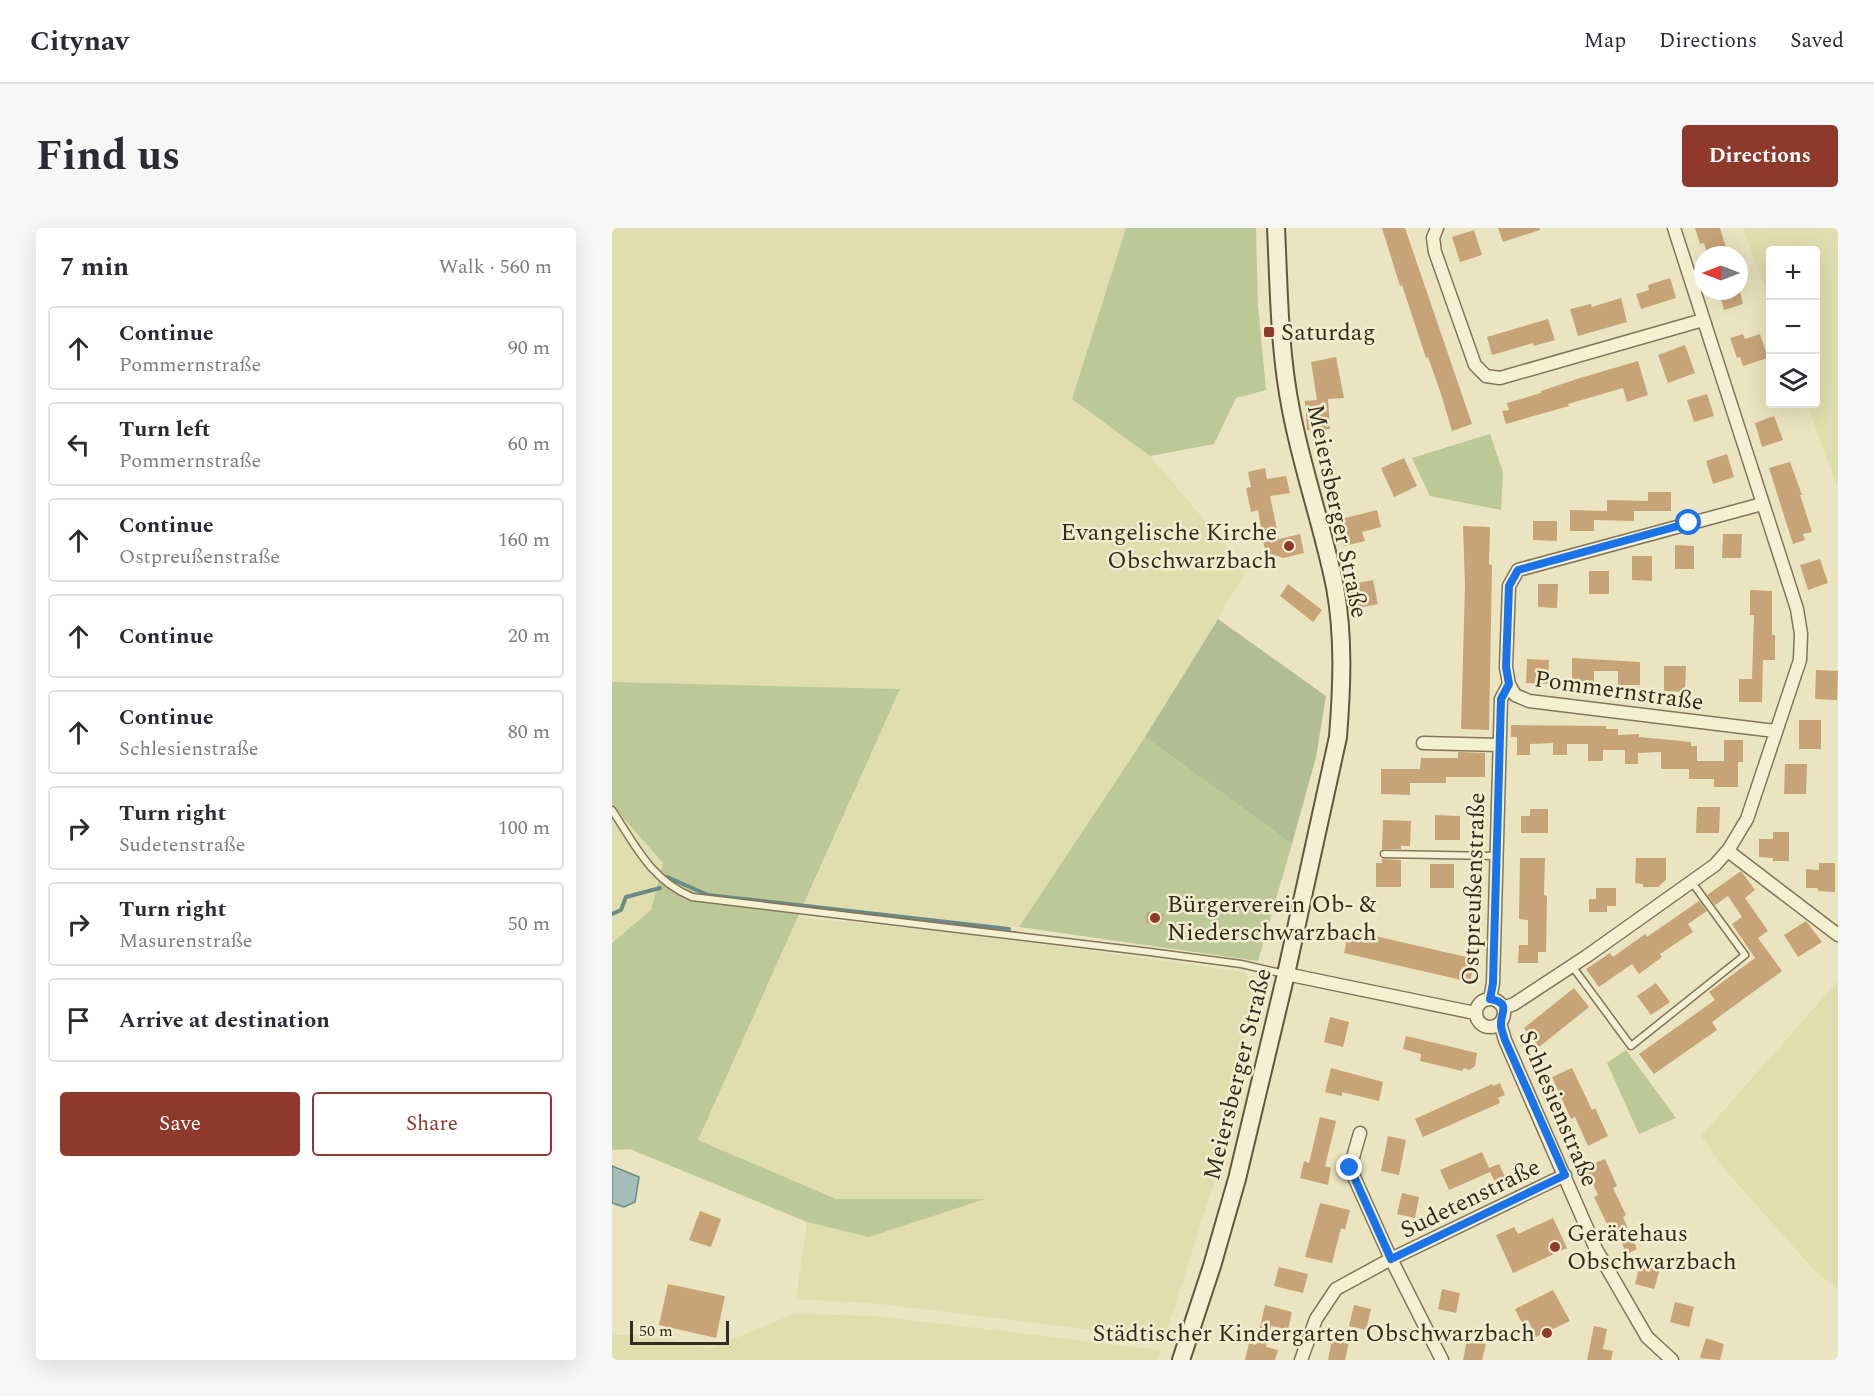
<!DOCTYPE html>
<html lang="en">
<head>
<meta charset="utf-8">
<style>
  body { margin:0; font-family:Spectral,serif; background:#f7f7f7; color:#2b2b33 }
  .controls { position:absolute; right:18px; top:18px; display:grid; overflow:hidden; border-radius:6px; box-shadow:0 6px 24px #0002 }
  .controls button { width:54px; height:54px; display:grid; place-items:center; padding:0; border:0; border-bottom:2px solid #e1e1e2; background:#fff; color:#2b2b33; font:30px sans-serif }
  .compass { position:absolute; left:1082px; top:18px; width:54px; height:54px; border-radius:50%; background:#fff; box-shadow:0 6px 24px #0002; rotate:270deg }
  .scale { position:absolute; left:18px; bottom:15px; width:99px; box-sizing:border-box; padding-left:6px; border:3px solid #332b1d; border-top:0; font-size:16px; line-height:21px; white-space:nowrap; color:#332b1d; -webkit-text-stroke:4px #f3edcf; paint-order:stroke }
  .stop { position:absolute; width:18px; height:18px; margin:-14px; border:4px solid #1a73e8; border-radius:50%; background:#fff }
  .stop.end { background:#1a73e8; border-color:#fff; box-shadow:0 2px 6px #0008 }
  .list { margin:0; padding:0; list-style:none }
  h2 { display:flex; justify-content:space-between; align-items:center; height:78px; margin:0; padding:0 24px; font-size:26px }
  h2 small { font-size:20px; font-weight:400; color:#7c7c81 }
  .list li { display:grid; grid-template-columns:39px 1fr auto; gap:18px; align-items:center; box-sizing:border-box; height:84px; margin:0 12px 12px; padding:0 12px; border:2px solid #e1e1e2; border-radius:6px }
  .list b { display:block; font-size:22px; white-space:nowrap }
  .list p { margin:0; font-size:20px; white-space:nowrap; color:#7c7c81 }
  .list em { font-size:20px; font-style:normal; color:#7c7c81 }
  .actions { display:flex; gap:12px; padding:18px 24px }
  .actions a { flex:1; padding:14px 0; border:2px solid #8f382c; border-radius:6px; text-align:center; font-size:21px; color:#8f382c }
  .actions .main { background:#8f382c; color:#fff }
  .icon { flex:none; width:33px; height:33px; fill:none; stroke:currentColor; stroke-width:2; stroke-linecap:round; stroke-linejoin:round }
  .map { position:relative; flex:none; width:1226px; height:1132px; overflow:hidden; border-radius:6px }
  header { display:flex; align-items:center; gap:36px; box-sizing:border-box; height:84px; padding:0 30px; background:#fff; border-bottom:2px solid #e1e1e2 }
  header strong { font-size:28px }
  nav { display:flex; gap:33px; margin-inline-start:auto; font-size:21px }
  .intro { display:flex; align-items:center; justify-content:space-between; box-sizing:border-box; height:144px; padding:0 36px }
  h1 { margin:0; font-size:42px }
  .button { padding:15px 27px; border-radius:6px; background:#8f382c; color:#fff; font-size:21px; font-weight:700 }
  main { display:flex; gap:36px; padding:0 36px }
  aside { flex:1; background:#fff; border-radius:6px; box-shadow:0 6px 24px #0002 }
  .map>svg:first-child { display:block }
</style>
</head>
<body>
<header>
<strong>Citynav</strong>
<nav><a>Map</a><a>Directions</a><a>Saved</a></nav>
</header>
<div class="intro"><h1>Find us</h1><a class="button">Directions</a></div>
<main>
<aside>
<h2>7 min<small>Walk · 560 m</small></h2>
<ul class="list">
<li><svg class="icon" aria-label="ahead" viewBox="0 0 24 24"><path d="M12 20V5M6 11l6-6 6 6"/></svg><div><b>Continue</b><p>Pommernstraße</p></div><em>90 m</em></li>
<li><svg class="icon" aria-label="left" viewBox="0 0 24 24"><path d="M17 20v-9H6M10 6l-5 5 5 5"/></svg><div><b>Turn left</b><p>Pommernstraße</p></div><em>60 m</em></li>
<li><svg class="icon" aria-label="ahead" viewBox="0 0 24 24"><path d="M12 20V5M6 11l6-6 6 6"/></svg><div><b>Continue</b><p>Ostpreußenstraße</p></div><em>160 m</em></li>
<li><svg class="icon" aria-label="ahead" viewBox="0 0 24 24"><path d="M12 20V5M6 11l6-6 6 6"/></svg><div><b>Continue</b></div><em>20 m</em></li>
<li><svg class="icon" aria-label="ahead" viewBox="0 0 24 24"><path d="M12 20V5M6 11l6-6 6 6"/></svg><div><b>Continue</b><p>Schlesienstraße</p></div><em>80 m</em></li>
<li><svg class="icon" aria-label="right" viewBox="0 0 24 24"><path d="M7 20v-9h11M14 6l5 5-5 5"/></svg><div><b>Turn right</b><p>Sudetenstraße</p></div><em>100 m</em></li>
<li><svg class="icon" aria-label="right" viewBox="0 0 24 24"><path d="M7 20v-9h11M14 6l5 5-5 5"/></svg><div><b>Turn right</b><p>Masurenstraße</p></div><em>50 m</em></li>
<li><svg class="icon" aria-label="arrive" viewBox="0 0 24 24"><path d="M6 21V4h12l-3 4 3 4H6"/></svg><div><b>Arrive at destination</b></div></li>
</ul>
<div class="actions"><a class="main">Save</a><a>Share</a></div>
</aside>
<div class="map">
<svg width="1226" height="1132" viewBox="0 0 1226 1132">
  <rect width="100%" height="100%" fill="#ebe4c0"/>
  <path fill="#e0deae" d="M0,0H514L460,171L538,228L635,342L533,509L407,699L191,679L288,461L0,454Z
    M1131,0H1226V262L1195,176H1204V22H1158V75Z
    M0,577L51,635L39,682L0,715Z
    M186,689L361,707L632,744L644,759L606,921L603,952L552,1111L268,1076L184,1071L195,994L257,1009L371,971H224L86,912Z
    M1226,753V1061L1205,1045L1112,941L1089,908Z
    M182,1086L265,1088L549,1122L545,1132H0V1107H25L99,1120Z"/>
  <path fill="#bcc895" d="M514,0H644L646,78L654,162L624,170L602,216L538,228L460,171Z
    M878,206L891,244L889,282L818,268L800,230Z
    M0,454L288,461L86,912L224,971H373L257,1009L195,994L18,921L0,922V715L39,682L51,635L0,577Z
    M533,509L680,616L646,733L407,699Z
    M1014,822L1064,890L1027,906L995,835Z"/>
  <path fill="#b3bd94" d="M606,391L714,468L704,529L680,616L533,509Z"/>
  <path fill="#a3bdb9" stroke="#6b8a87" stroke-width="1.5" d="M0,938L27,949L23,974L12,979L0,975Z"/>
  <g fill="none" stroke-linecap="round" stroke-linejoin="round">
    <path stroke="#6b8a87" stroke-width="4" d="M55,649L96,667L397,701
      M0,686L9,682L14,669L48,660"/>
  </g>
  <path fill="#c7a378" d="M770,0H793L860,196L840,203L829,166L816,129L814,130L790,57L788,58Z
    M886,0H927L928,2L891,14Z
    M1083,0H1108L1114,19L1095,25L1092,15L1088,16Z
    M862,2L870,27L848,34L840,9Z
    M1058,50L1064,70L1029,81L1024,66L1037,62L1036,57Z
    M1107,63H1128L1131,76L1112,82Z
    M1009,70L1015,94L966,108L958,81L979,76L980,79Z
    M936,91L943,112L922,118L921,115L880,127L875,109Z
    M1131,106L1133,111L1148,106L1156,130L1131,138L1128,129L1125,130L1118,110Z
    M1073,117L1083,145L1056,155L1046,127Z
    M724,129L732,170L716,171L718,201L695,202L693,173L705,172L699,134Z
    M1026,133L1036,167L1015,174L1011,160L956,176L957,178L894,196L890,183L897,182L895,175L929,165V163L968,150Z
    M1095,166L1102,188L1082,194L1075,172Z
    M1162,188L1171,212L1150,219L1143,195Z
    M1115,226L1122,249L1101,256L1094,233Z
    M792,230L805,258L782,269L769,240Z
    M1178,234L1190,267H1188L1200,304L1191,306L1193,312L1181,316L1157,240Z
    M653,240L655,251L674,248L678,265L658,268L667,311L688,306L692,325L671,330L660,326L654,328L646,282L639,284L634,260L639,259L636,244Z
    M1036,264H1059V283H1022V293L982,292V303H958V282L995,283V272L1036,273Z
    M765,282L769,299L750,304L753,313L732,318L725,292Z
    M921,293H945V313L921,312Z
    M851,298L878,299L877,336L880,337L877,502L849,501L853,358Z
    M1111,306H1130L1129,330H1110Z
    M1063,317L1082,318V341H1063Z
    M1020,328H1040V353L1020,352Z
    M1208,331L1216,355L1196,362L1188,337Z
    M977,343H997V366H977Z
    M761,352L766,376L741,381L736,357Z
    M676,356L710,382L701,394L668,368Z
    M926,356H946L945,380L926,379Z
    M1138,362L1160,363V407H1163V432H1151L1150,474H1127V451H1140L1142,387H1138Z
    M960,430L1028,434V457H1006V443H982V458H960Z
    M915,431L937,432L936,456L914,455Z
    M1052,438H1074L1073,464L1052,463Z
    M1204,442L1226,443L1225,472L1203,471Z
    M1187,492H1209V521H1187Z
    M899,497L994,498V501H1006V507L1027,506V509L1079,514V518H1085V533H1112V512H1131V534H1126V559H1102V551H1077V541H1049V524L1026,525V536H1013V522H991V533H976V516H955V527H941V515L918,516V527H905V509H899Z
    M846,524L873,525V549H834V555H798V567L769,566V541H808L809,530H846Z
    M1173,536H1195L1194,566H1172Z
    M1085,579H1108L1107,605H1084Z
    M918,581H936V605H909V588H918Z
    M823,587L848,588V612H823Z
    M771,592L799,593L798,618H789V621H770Z
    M1161,604H1177V633H1161V630L1147,629V611H1161Z
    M908,630H933L932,667L935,668L934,724H926V735H906L907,717H916V692L907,691Z
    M1024,630H1054V652L1046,659H1031V656L1023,655Z
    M770,631L789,632V659H764V635H770Z
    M1207,635H1223V664L1206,663V660H1194V641L1207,642Z
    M818,636H842V660H818Z
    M1129,643L1143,662L1133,670L1156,703L1146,710L1170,743L1100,794L1105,802L1042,846L1027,826L1103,772L1097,764L1143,730L1120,696L1130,689L1116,668L1103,677L1095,667Z
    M984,660H1004V678H995V684H977V671H984Z
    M1087,673L1095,683L1076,696L1081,704L1048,726L1050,729L1027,746L1020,736L987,759L974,741L998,725L1001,729L1033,706L1035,709Z
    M535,684L552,686L550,697L534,695Z
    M1194,693L1210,714L1186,729L1172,707Z
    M737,702L863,731L858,754L732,725Z
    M1044,755L1058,774L1039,787L1025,768Z
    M962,760L977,779L927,819L912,800Z
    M718,789L737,794L731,819L712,814Z
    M794,808L865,825L863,838L857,842L852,840L850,843L808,833L809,826L791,821Z
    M719,840L771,854L767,873L730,864V868L713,864Z
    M960,840L980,882L983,880L996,908L976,918L963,889L959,891L940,849Z
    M888,855L893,867L886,870L888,875L811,909L803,891L880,856L881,858Z
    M708,889L724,893L713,938L719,940L716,957L688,950L692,933L697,935Z
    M776,908L794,912L787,947L769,943Z
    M870,924L877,940L887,936L894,951L884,956L878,944L837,962L828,942Z
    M993,931L1005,958L1001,960L1014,987L1011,989L1025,1021L1015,1026L1000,994L995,996L982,969L986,967L973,939Z
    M790,965L807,969L803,990L785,986Z
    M708,975L738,982L733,1002L729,1000L720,1035L693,1029Z
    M88,983L109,991L99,1019L77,1012Z
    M941,990L955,1020L901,1045L884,1007L902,999L906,1006Z
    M1028,1036L1048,1041L1042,1061L1023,1056Z
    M667,1039L696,1046L691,1065L662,1058Z
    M56,1056L113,1068L104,1110L47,1097Z
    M830,1061L848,1065L844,1085L826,1081Z
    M941,1062L958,1093L924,1109L916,1092L910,1095L903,1081Z
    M1063,1074L1082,1079L1077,1099L1058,1094Z
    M653,1077L680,1084L676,1101L659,1098L654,1119L666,1122L663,1132H633L637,1115L644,1117Z
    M742,1077L759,1081L754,1102L737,1098Z
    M982,1098L995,1101L991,1121L1001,1123L999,1132H975Z
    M1094,1110L1112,1116L1108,1132L1088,1130Z
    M720,1111L737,1114L733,1132H716Z
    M855,1112L874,1116L870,1132H851Z"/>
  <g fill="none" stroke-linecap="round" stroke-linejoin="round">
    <defs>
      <path id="service" d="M0,582C23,617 39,652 80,669L538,724L629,736L673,746
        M772,626L884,628
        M960,738L1019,818L1133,727L1079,653"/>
      <path id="minor" d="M825,0L821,10L823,24L863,137L874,148L888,150L1091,92
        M1150,276L906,342L897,358L894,439L897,456L903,467L917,473L1163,503
        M811,515L888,517
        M1116,623L1226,707
        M674,746L863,785
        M864 785a14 14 0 1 1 28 0a14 14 0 1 1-28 0Z
        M878,771L881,755L889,471L897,456
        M891,780L902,776L975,728L1103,637L1117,621L1135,591L1188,432L1189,406L1185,381L1062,0
        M888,795L893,812L984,1021L1035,1109L1060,1132
        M748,905L738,940L779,1031L830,1132
        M689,1132L704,1091L724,1061L779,1031L953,947"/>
      <path id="secondary" d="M569,1132L600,1038L625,951L674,746L726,509C730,458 732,408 723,359C711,299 690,241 679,182C667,122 667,61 664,0"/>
    </defs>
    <use href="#service" stroke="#837559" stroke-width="9"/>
    <use href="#minor" stroke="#837559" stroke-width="15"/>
    <use href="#secondary" stroke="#65563c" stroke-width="20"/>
    <use href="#service" stroke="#f6f0d3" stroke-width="6"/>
    <use href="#minor" stroke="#f6f0d3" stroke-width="12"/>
    <use href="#secondary" stroke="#f6f0d3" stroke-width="16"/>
  </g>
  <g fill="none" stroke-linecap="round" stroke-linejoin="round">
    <path stroke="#1a73e8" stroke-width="8" d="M738,940L779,1031L953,947L893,812C892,808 889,802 889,797C888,785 900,775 878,771L881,755L889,471L897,456L894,439L897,358L906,342L1077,295"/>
  </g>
  <g fill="#8f382c" stroke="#f3edcf" stroke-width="2">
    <rect x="651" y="98" width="12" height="12" rx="3"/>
    <circle cx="677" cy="318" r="6"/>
    <circle cx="543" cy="690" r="6"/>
    <circle cx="943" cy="1019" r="6"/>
    <circle cx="935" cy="1105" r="6"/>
  </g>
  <g text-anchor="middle" stroke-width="5" stroke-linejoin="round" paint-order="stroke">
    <g font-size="24" fill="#332b1d" stroke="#f3edcf" text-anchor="start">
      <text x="669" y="112">Saturdag</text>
      <text x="665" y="312" text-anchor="end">Evangelische Kirche<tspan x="665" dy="28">Obschwarzbach</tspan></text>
      <text x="555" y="684">Bürgerverein Ob- &amp;<tspan x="555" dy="28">Niederschwarzbach</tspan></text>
      <text x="955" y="1013">Gerätehaus<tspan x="955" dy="28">Obschwarzbach</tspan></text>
      <text x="923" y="1113" text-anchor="end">Städtischer Kindergarten Obschwarzbach</text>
    </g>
    <g font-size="24" fill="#332b1d" stroke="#f3edcf">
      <text transform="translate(726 283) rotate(78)" y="8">Meiersberger Straße</text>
      <text transform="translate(1007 462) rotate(8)" y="8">Pommernstraße</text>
      <text transform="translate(861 661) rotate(-88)" y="8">Ostpreußenstraße</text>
      <text transform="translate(625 846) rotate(-76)" y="8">Meiersberger Straße</text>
      <text transform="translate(947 880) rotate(67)" y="8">Schlesienstraße</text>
      <text transform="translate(858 970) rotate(-26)" y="8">Sudetenstraße</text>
    </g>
  </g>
</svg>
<div class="controls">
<button>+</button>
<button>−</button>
<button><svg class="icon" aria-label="layers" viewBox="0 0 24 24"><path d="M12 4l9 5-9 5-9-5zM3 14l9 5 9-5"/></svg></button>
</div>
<svg class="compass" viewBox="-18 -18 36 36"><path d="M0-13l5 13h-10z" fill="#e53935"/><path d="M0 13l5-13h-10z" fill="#7c7c81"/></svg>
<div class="scale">50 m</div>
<div class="stop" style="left:1077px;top:295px"></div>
<div class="stop end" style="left:738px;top:940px"></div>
</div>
</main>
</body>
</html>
